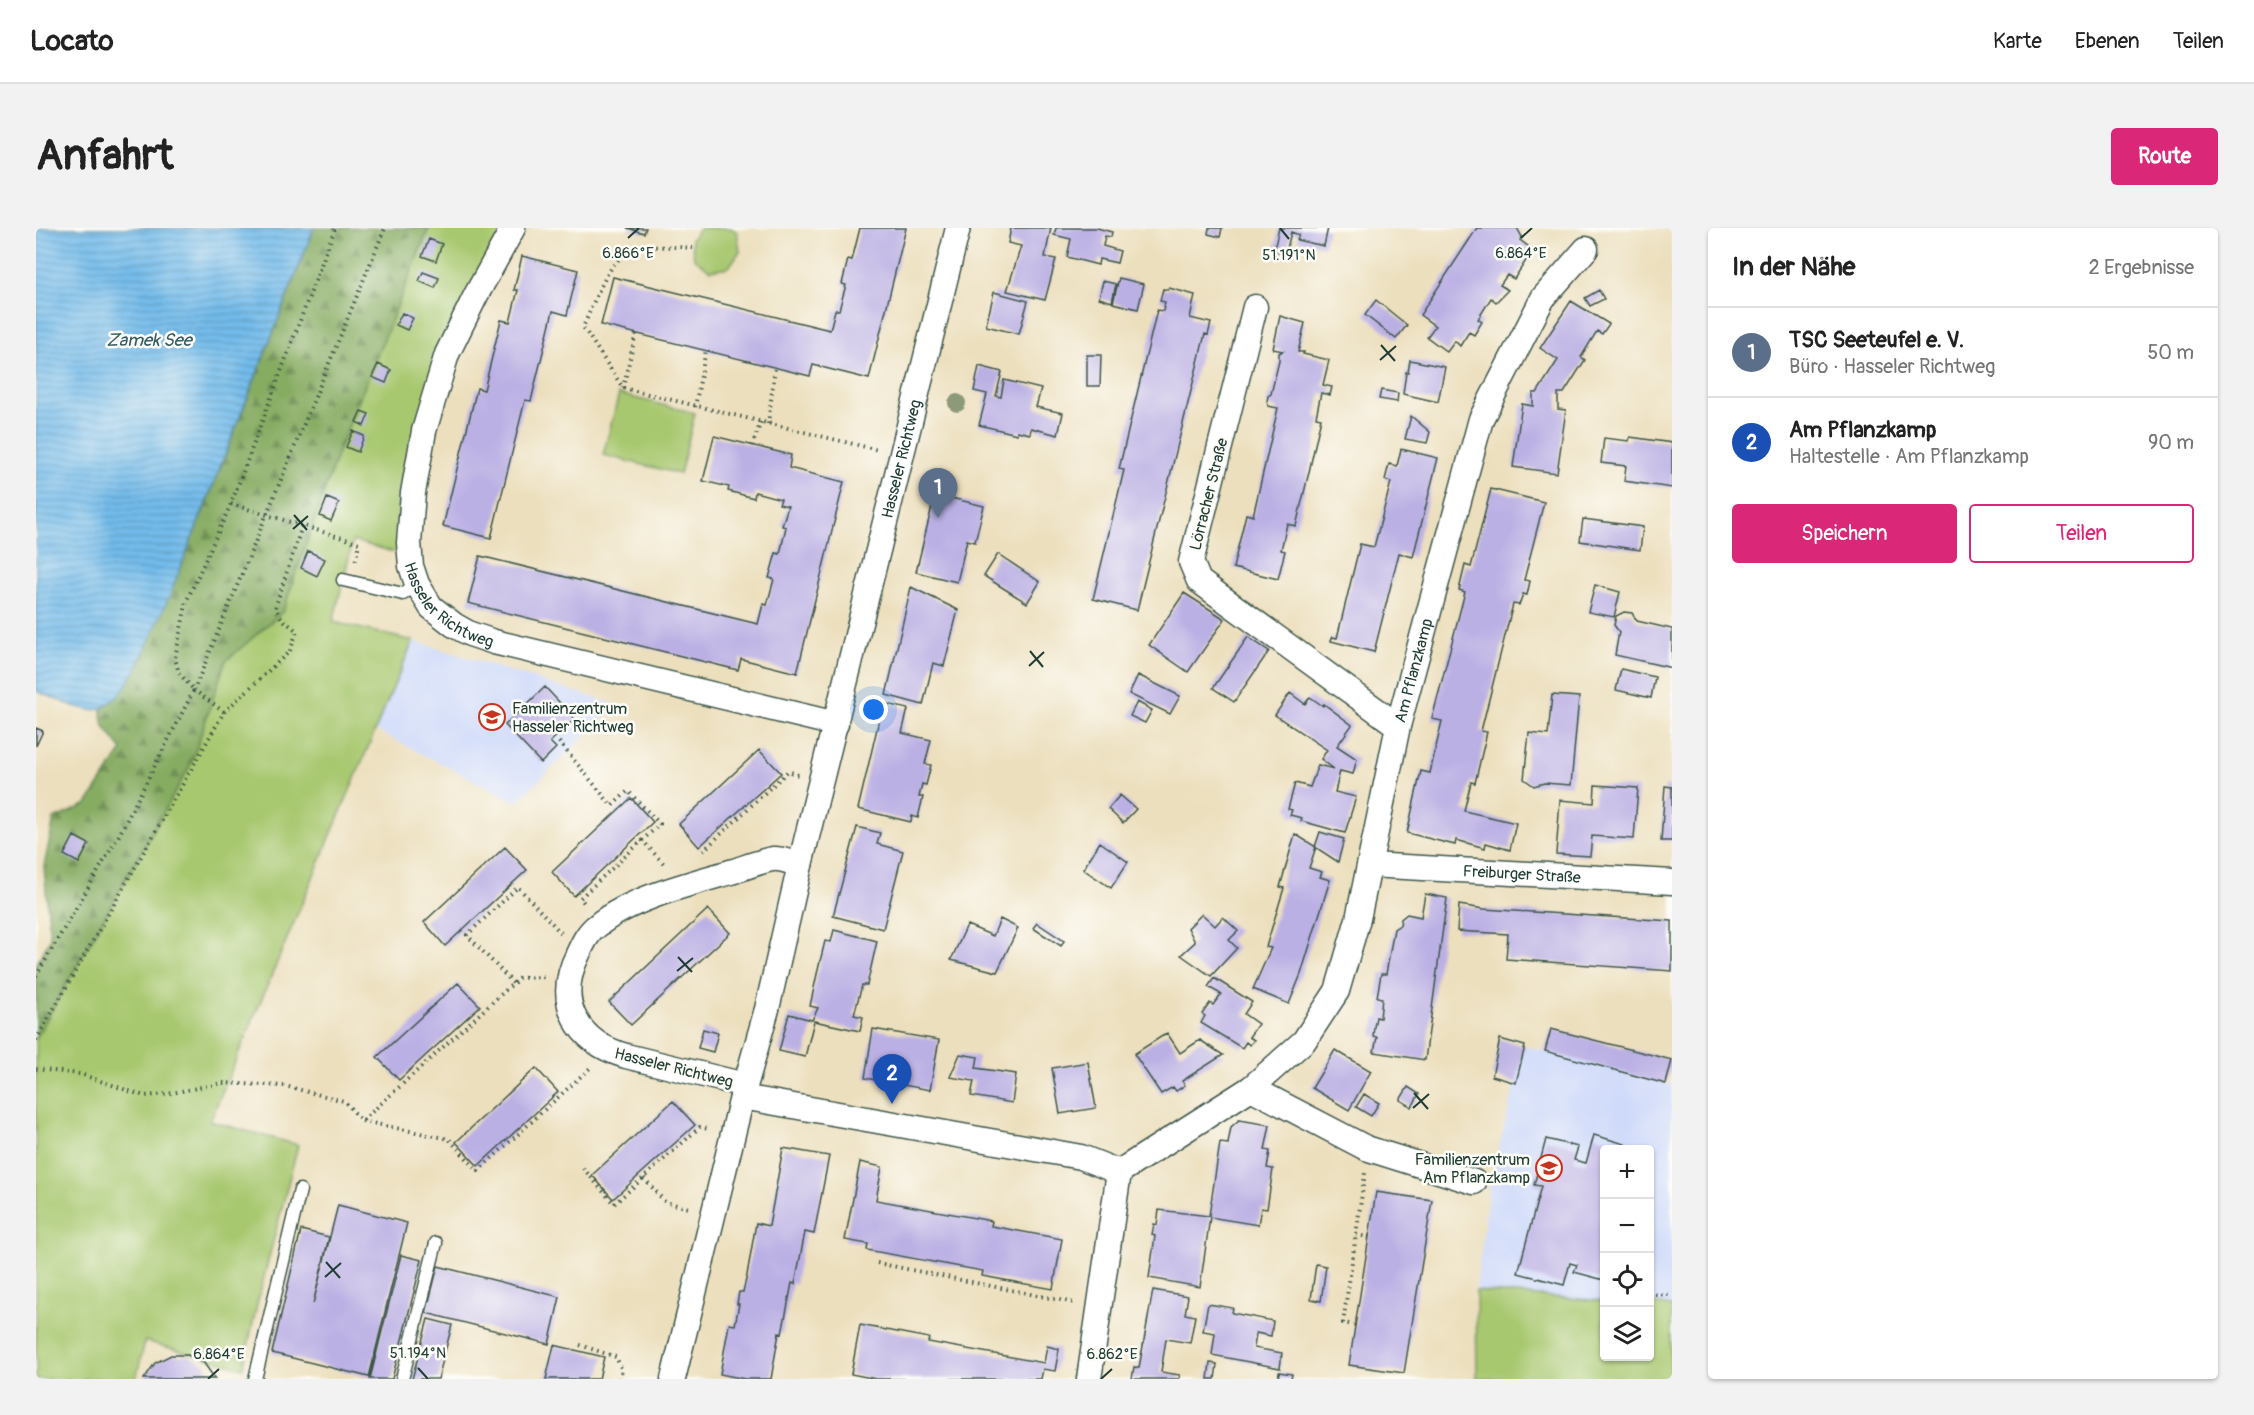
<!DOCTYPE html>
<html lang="de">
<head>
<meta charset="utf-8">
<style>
  body { margin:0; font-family:Pangolin,sans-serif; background:#f2f2f2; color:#222 }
  .controls { position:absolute; right:18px; bottom:18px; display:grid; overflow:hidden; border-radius:6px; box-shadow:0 2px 4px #0004 }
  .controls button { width:54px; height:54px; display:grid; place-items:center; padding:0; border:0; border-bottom:2px solid #e0e0e0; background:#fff; color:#222; font:30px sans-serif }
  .you { position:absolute; left:838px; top:482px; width:21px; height:21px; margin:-15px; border:4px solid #fff; border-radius:50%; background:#1a73e8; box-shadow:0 0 0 9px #1a73e833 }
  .badge { display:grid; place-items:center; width:39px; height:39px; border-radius:50%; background:#db2777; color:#fff; font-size:20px; font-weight:700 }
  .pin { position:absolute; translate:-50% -50px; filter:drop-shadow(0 2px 3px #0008) }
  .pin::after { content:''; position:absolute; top:32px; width:21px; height:18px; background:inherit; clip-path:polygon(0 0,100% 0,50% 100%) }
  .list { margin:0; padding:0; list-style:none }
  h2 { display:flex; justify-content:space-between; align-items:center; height:78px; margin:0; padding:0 24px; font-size:26px }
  h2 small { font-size:20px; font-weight:400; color:#767676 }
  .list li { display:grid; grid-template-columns:39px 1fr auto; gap:18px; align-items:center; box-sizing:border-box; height:90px; padding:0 24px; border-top:2px solid #e0e0e0 }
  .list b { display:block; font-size:22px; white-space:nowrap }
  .list p { margin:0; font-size:20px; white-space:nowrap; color:#767676 }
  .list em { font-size:20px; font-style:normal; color:#767676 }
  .actions { display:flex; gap:12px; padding:18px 24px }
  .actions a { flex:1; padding:14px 0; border:2px solid #db2777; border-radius:6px; text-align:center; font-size:21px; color:#db2777 }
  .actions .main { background:#db2777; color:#fff }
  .icon { flex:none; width:33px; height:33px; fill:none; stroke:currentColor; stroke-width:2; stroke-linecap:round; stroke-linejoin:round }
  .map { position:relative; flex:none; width:1636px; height:1151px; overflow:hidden; border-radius:6px }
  header { display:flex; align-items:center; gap:36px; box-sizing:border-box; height:84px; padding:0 30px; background:#fff; border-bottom:2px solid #e0e0e0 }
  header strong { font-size:28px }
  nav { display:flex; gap:33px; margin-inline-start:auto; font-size:21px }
  .intro { display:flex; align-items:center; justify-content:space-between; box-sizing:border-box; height:144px; padding:0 36px }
  h1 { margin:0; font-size:42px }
  .button { padding:15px 27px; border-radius:6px; background:#db2777; color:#fff; font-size:21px; font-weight:700 }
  main { display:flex; gap:36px; padding:0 36px }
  aside { flex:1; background:#fff; border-radius:6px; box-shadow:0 2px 4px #0004 }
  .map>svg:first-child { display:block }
</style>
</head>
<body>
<header>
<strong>Locato</strong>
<nav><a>Karte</a><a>Ebenen</a><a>Teilen</a></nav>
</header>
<div class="intro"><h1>Anfahrt</h1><a class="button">Route</a></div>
<main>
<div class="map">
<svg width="1636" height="1151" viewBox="0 0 1636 1151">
  <defs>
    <pattern id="forest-firs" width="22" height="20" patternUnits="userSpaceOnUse" patternTransform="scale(1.5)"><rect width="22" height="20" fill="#86ac62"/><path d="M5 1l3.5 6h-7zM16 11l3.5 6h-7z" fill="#6d8d52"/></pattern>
    <pattern id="water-rules" width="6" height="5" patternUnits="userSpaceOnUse" patternTransform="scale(1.5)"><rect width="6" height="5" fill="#73bbeb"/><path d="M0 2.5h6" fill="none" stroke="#5e99bf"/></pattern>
  </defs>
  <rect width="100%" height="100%" fill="#fdfcf7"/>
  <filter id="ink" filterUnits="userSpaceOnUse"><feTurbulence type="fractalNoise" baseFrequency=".0167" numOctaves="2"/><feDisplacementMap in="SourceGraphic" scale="12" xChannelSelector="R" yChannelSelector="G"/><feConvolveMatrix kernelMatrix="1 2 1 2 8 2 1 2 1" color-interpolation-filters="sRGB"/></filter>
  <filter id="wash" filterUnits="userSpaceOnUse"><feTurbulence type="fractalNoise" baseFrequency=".008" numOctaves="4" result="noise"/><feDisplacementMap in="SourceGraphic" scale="24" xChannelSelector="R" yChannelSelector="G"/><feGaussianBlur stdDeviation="1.35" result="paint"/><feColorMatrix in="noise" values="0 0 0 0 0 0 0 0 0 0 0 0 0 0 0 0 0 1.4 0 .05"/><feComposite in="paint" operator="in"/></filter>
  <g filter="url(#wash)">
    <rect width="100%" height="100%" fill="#ecdfbd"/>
    <path fill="#cfdafa" d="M377,413L411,423L581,477L481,574L339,502Z
      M1489,818L1636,857V1078L1614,1076V922H1568V1073L1440,1063L1453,959Z"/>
    <path fill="#a8c870" stroke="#648252" stroke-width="1.5" d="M393,0H470L405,127L365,326L317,313L297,394L377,413L174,893L262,917L222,1072L207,1140L109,1113L100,1151H0V810L155,536L189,434L247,383L302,224Z
      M664,0H695L701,4L704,23L693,39L674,42L658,30L655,11Z
      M583,166L659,185L644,246L567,227Z
      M1440,1063L1568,1073V1128H1614V1076L1636,1078L1634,1151H1441Z"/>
    <path fill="url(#forest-firs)" stroke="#52744b" stroke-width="1.5" d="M278,0H393L302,224L247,383L189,434L155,536L0,810V737L14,710L8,638L18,591L51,576L86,522L68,499L65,481L69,479L101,440L167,284Z"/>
    <path fill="url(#water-rules)" stroke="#497c90" stroke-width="1.5" d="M0,0H278L134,367L101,440L83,468L65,481L55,482L37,478L0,463Z"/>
    <g id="blocks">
      <path fill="#bbb0e4" d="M591,0H610L608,5Z
        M824,0H870L833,151L777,137L774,148L565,97L577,49L794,102L799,82H803L810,57L806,56L812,31L816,32Z
        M975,0H1015L1009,29L1020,31L1009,72L971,63L985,18L972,15Z
        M1020,0H1061L1076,4L1075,9L1069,8L1067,18L1084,23L1081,35L1063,31L1062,37L1031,29L1035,11L1018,7Z
        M1173,0H1186L1184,9L1172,6Z
        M1243,0H1292L1288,18L1261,12L1263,7L1255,4L1250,25L1238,22Z
        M1441,0H1481L1486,9L1484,12L1497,22L1478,51L1471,47L1464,57L1472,62L1460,74L1455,70L1442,91L1446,94L1438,107L1433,104L1424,118L1419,113L1411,124L1391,109L1399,98L1384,87Z
        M393,11L406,16L400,33L386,28Z
        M486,28L542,42L531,87L517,83L495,173L489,172L455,310L407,298L441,160L448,162L465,92L474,94L482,62H478Z
        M387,44L403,50L399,60L383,53Z
        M1083,50L1108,56L1102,81L1077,75Z
        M1067,53L1080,56L1076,74L1063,70Z
        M1133,60L1159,67L1154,90L1175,95L1172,107L1169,106L1101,382L1057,371L1088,242L1083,241L1121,82L1127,83L1129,74L1124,73L1127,61L1132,62Z
        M1563,62L1568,71L1554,78L1549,70Z
        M958,64L992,73L983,106L950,98Z
        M1340,72L1371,97L1360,111L1329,87Z
        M1535,73L1573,96L1566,106L1561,103L1545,129L1549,132L1528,165H1522V181L1530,182L1521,245L1477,239L1486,176L1497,178V165H1501L1522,132L1504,120Z
        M366,85L377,90L371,102L360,97Z
        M1244,88L1269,95L1262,124H1268L1267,126L1293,132L1287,157L1296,159L1294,167L1285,165L1280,189L1285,190L1273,244L1260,298L1251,296L1245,322L1249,323L1242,351L1197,340L1210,286L1217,288L1242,180L1232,178L1231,173L1232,168L1235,166L1243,133V125L1247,123L1237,121Z
        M1051,127H1065L1064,158H1051Z
        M1374,132L1409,139L1402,174L1367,166L1370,144H1372Z
        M342,136L355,142L350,155L336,149Z
        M943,138L966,144L960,168L965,169L968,152L1005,161L1000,179L1027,185L1022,207L995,200L994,206L981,203V206L943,197L951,166L938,163Z
        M1345,162L1362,165L1361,174L1343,171Z
        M325,183L333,186L328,198L320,194Z
        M1375,188L1394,204L1391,215L1369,211Z
        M317,203L328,208L322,224L310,219Z
        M678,208L755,227L753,240L808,254L761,445L705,431L702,442L432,375L444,328L722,396L727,376L731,377L738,351L733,350L740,325L744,326L750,299L746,298L752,278L743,276L745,271L719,264L718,270L692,263L693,259L667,253Z
        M1594,209L1636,215V260L1588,253L1590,238L1565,235L1568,210L1593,213Z
        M1365,221L1402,230L1377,329L1363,325L1338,424L1295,413L1296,409L1301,410L1324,316L1338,319L1355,254L1349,252L1353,236L1361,238Z
        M1455,261L1508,274L1488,352L1494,353L1491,367L1487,366L1483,377L1477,376L1445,503L1451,504L1439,555L1435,554L1428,583L1480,595L1474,622L1450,615L1449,620L1420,612L1419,617L1371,605L1385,543L1394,545L1406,493L1396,491L1429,364L1423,362L1429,337L1435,339Z
        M899,266L948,278L939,314L931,312L921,354L880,344Z
        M291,270L303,275L295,293L284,288Z
        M1547,291L1607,299L1604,322L1544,313Z
        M272,323L289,331L281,348L265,340Z
        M962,326L1004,354L991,375L948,348Z
        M1559,357L1584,364L1578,389L1552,384Z
        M875,359L922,382L908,438L897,435L887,477L850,467Z
        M1148,365L1189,391L1152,444L1113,417Z
        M1588,384L1596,385L1601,393L1636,401V440L1579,427L1583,404L1578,397L1580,388Z
        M1212,409L1233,423L1198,474L1177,460Z
        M1585,441L1619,449L1615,470L1580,462Z
        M1102,447L1144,468L1134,486L1093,466Z
        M509,459L539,491L514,514L520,520L505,535L469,497Z
        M1254,465L1269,476L1274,469L1287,478L1288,476L1316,497L1301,518L1321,531L1317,546L1304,543L1299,564L1320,569L1309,605L1265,593L1266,590L1254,587L1256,582L1252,581L1259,555L1274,559L1282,537L1298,541L1285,531L1291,522L1239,487Z
        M1516,467L1543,469L1535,557L1508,555L1498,558L1488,551L1493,505L1512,507Z
        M1101,474L1116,482L1109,495L1094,488Z
        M847,475L872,481L866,505L895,512L889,536L895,537L890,557L886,556L883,569H887L882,590L876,588L875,594L822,581Z
        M0,500L7,503L0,518Z
        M723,522L745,545L663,619L643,596Z
        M1559,557L1602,560L1598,611L1556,608L1554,628L1520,626L1524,572L1558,575Z
        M1629,558L1636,559V613H1625Z
        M1084,567L1100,581L1087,595L1072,581Z
        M595,570L617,594L538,668L516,644Z
        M821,599L844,605L841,616L867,623L847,701L797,688Z
        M1284,604L1308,611L1302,634L1279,619Z
        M1259,606L1280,619L1273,640L1286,644L1284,649L1294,652L1265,746L1253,776L1217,761L1235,720L1230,719L1248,660L1244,659Z
        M38,608L53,616L43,635L28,627Z
        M1064,614L1092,634L1075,660L1047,641Z
        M469,619L491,642L409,718L388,694Z
        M1389,666L1411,670L1389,832L1338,824L1341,809L1337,808L1338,799L1340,789L1344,790L1346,770L1341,769L1345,746H1350L1358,701L1364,697L1365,691L1371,686L1385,689Z
        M1423,677L1448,681L1636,693V743L1470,731L1472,706L1421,703Z
        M672,681L694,705L595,797L573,774Z
        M1166,686L1179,698L1187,689L1202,703L1193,712L1201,720L1175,748L1145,727L1159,714L1152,700Z
        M964,691L982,700L961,744L915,732L931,697L957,708Z
        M1001,695L1028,713L1025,718L997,700Z
        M798,702L841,713L831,757H826L818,787L827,789L824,803L778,793L769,829L743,823L753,786L776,792L782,780L774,778L781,746L789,713L795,714Z
        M1178,750L1216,774L1208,786L1222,796L1213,809L1218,812L1214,817L1210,814L1206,820L1165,795L1169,788L1166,786L1174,775L1177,777L1185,766L1172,759Z
        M422,755L444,778L363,852L341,829Z
        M667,801L682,805L677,824L662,820Z
        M837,801L903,812L894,862L829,850Z
        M1515,801L1636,832L1630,856L1509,823Z
        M1131,805L1144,825L1164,812L1187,827L1146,853L1149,857L1140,863L1137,859L1125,866L1098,826Z
        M1464,811L1489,818L1480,855L1456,848Z
        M1299,822L1335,843L1313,882L1276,860Z
        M924,826L942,829L940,840L980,846L976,875L935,868L938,853L914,849Z
        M1052,834L1060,880L1024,886L1016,840Z
        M500,840L522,864L442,938L420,914Z
        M1372,859L1383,866L1376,879L1364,872Z
        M1328,866L1343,875L1335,888L1320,879Z
        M637,873L659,897L577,971L556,947Z
        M1203,892L1234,897L1229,922L1234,923L1231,940L1237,941L1231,981L1225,980L1222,997L1174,989L1164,1059L1113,1050L1119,1008L1116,1007L1118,996L1121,997L1123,982L1173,988L1184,915L1192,916L1195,899Z
        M1558,907L1589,916L1588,921L1568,922V1052L1538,1044L1541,1037L1534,1035L1528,1057L1482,1045L1505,958L1498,957L1510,911L1542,919L1538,932L1550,935Z
        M747,920L793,928L778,1006L769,1004L759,1056L756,1055L746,1106L743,1105L735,1151H709L684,1146L693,1096L699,1097L703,1076H701L703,1064H707L711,1047L720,995L733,998Z
        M824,934L846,939L840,972L956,993L955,998L1026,1011L1017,1061L946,1048L947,1043L831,1022L832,1016L809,1012Z
        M1340,964L1396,972L1368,1145L1313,1137Z
        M302,977L371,995L333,1149L236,1125L265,1002L293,1009L277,1076Z
        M365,1027L386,1032L356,1151H334Z
        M1280,1036L1290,1038L1285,1073L1275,1071Z
        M402,1038L524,1069L513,1116L390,1085Z
        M1117,1062L1152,1068L1149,1086L1159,1088L1154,1115L1130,1111L1125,1144L1144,1147L1143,1151H1096L1098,1139L1103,1140Z
        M1172,1076L1197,1080L1196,1085L1237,1093L1235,1108L1220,1105L1218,1120L1246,1125L1244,1140L1176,1127L1179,1105L1167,1103Z
        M392,1091L416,1097L402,1151H376Z
        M824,1097L893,1110L892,1114L1008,1135L1011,1118L1023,1121L1019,1143L1007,1141L1005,1151H840L815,1146Z
        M518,1117L568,1129L563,1151H510Z
        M135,1127H152L168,1135L179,1151H108L119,1135Z
        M1174,1135L1181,1136L1179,1151H1172Z
        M1243,1144L1256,1146L1255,1151H1242Z"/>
    </g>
  </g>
  <g filter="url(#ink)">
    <use href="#blocks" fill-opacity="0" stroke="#3e5549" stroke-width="1.5"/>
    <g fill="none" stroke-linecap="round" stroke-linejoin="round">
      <defs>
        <path id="lane" d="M307,352L367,366L381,356
          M219,1151L264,962
          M366,1151L400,1015"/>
        <g id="street">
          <path id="s1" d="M477,0L440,67L411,126L388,203L377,265L373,315L375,338L381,356L395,379L418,397L434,406L458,414L800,496"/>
          <path d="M1219,79L1155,334L1163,353L1362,498"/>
          <path id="s2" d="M1334,637L1636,654"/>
          <path d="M709,857L590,828C541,814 518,774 542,726C547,715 552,704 562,697C595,670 657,655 698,643C710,639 724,633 737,631C745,630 756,635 764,637"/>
          <path d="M1215,860L1330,920L1438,954"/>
          <path d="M706,869L1045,929L1083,944"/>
          <path id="s3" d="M637,1151L706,869L731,781L764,637L922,0"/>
          <path id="s4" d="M1053,1151L1083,944L1215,860L1268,813L1301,763L1322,691L1362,498L1445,191L1507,70L1550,21"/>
        </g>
      </defs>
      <use href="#lane" stroke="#3e5549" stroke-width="15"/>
      <use href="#street" stroke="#3e5549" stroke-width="27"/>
      <path stroke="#3e5549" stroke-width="4" stroke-dasharray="1.5 4.5" stroke-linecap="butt" d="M657,20C642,19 609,17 596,22C571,32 558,76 547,99L587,160L842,222
        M587,160L600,105
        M659,179L670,122
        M732,196L739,140
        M716,218L725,194
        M195,276L323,315L319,336
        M188,484L158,462L349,0
        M523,514L576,578L592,563L624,596L544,670L549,676
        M606,612L629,637
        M667,623L752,543L762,547
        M0,748L81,611L158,462L143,445L139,430L151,372L195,276L299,0
        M477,755L431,707L482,659L525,705
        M0,812L188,484L254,423L261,403L246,391L239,380L266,298
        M0,841L44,846L108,868L131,866L186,855L249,858L308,873L326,893L413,911L442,943L554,840
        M327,892L483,750L510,749
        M547,940L578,976L664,899L673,901
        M608,950L629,974L653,980
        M1320,1007L1333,1009
        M841,1035L1039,1075
        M1619,1066L1636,1067
        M1319,1097L1307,1095L1329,945
        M544,1117L580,1129L586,1142L584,1151"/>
      <use href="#lane" stroke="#fff" stroke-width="12"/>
      <use href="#street" stroke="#fff" stroke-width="24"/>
    </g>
    <circle fill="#8e997a" cx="921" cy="175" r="9"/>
  </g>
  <path fill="none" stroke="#1f3d34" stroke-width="2" d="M1244,0L1253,11M592,10L603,0M1485,10L1496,0M1345,117L1359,133M1344,132L1360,118M258,287L271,302M257,301L272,288M994,423L1007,439M993,438L1008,424M642,729L656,744M641,743L657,730M1378,865L1392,881M1377,880L1393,866M290,1034L304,1050M289,1049L305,1035M382,1140L392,1151M172,1151L183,1141M1065,1151L1076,1141"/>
  <defs>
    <symbol id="school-ring" viewBox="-11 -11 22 22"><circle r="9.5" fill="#fdfcf7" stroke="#c8321e" stroke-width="1.5"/><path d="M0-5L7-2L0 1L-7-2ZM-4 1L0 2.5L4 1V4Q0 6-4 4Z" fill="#c8321e"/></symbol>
  </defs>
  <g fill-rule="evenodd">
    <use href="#school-ring" x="441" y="474" width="30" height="30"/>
    <use href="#school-ring" x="1498" y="925" width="30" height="30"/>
  </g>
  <g text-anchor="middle" stroke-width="5" stroke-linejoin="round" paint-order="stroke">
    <g font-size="16" fill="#1f3d34" stroke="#fdfcf7">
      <text dy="6" stroke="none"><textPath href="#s3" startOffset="948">Hasseler Richtweg</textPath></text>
      <text transform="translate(1172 266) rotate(-76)" y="6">Lörracher Straße</text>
      <text dy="6" stroke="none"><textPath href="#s1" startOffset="416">Hasseler Richtweg</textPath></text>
      <text dy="6" stroke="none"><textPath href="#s4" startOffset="826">Am Pflanzkamp</textPath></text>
      <text dy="6" stroke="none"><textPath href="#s2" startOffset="152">Freiburger Straße</textPath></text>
      <text transform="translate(638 839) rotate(14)" y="6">Hasseler Richtweg</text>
    </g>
    <g font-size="16" fill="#1f3d34" stroke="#fdfcf7" text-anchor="start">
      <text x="476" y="486">Familienzentrum<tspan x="476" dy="18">Hasseler Richtweg</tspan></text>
      <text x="1494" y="937" text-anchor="end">Familienzentrum<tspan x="1494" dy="18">Am Pflanzkamp</tspan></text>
    </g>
    <g font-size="18" font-style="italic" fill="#345c62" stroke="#fdfcf7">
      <text x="113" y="118">Zamek See</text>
    </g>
  </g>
  <g font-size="15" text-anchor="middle" fill="#1f3d34" stroke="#fdfcf7" stroke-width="5" stroke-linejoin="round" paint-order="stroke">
    <text x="592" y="30">6.866°E</text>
    <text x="1485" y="30">6.864°E</text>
    <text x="1253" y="32">51.191°N</text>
    <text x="382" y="1130">51.194°N</text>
    <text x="183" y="1131">6.864°E</text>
    <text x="1076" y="1131">6.862°E</text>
  </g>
</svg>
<div class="controls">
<button>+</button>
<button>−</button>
<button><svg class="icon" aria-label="locate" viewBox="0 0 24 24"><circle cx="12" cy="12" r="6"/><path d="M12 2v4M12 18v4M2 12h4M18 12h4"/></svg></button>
<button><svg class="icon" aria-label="layers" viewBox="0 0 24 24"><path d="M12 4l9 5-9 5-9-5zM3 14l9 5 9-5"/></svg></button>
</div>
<div class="you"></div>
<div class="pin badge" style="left:902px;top:290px;background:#5c6f8a">1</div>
<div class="pin badge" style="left:856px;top:876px;background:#1a4fb4">2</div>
</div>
<aside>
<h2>In der Nähe<small>2 Ergebnisse</small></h2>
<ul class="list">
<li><span class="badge" style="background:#5c6f8a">1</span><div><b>TSC Seeteufel e. V.</b><p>Büro · Hasseler Richtweg</p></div><em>50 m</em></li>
<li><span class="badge" style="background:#1a4fb4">2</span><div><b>Am Pflanzkamp</b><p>Haltestelle · Am Pflanzkamp</p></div><em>90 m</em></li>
</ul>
<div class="actions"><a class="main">Speichern</a><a>Teilen</a></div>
</aside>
</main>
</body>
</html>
